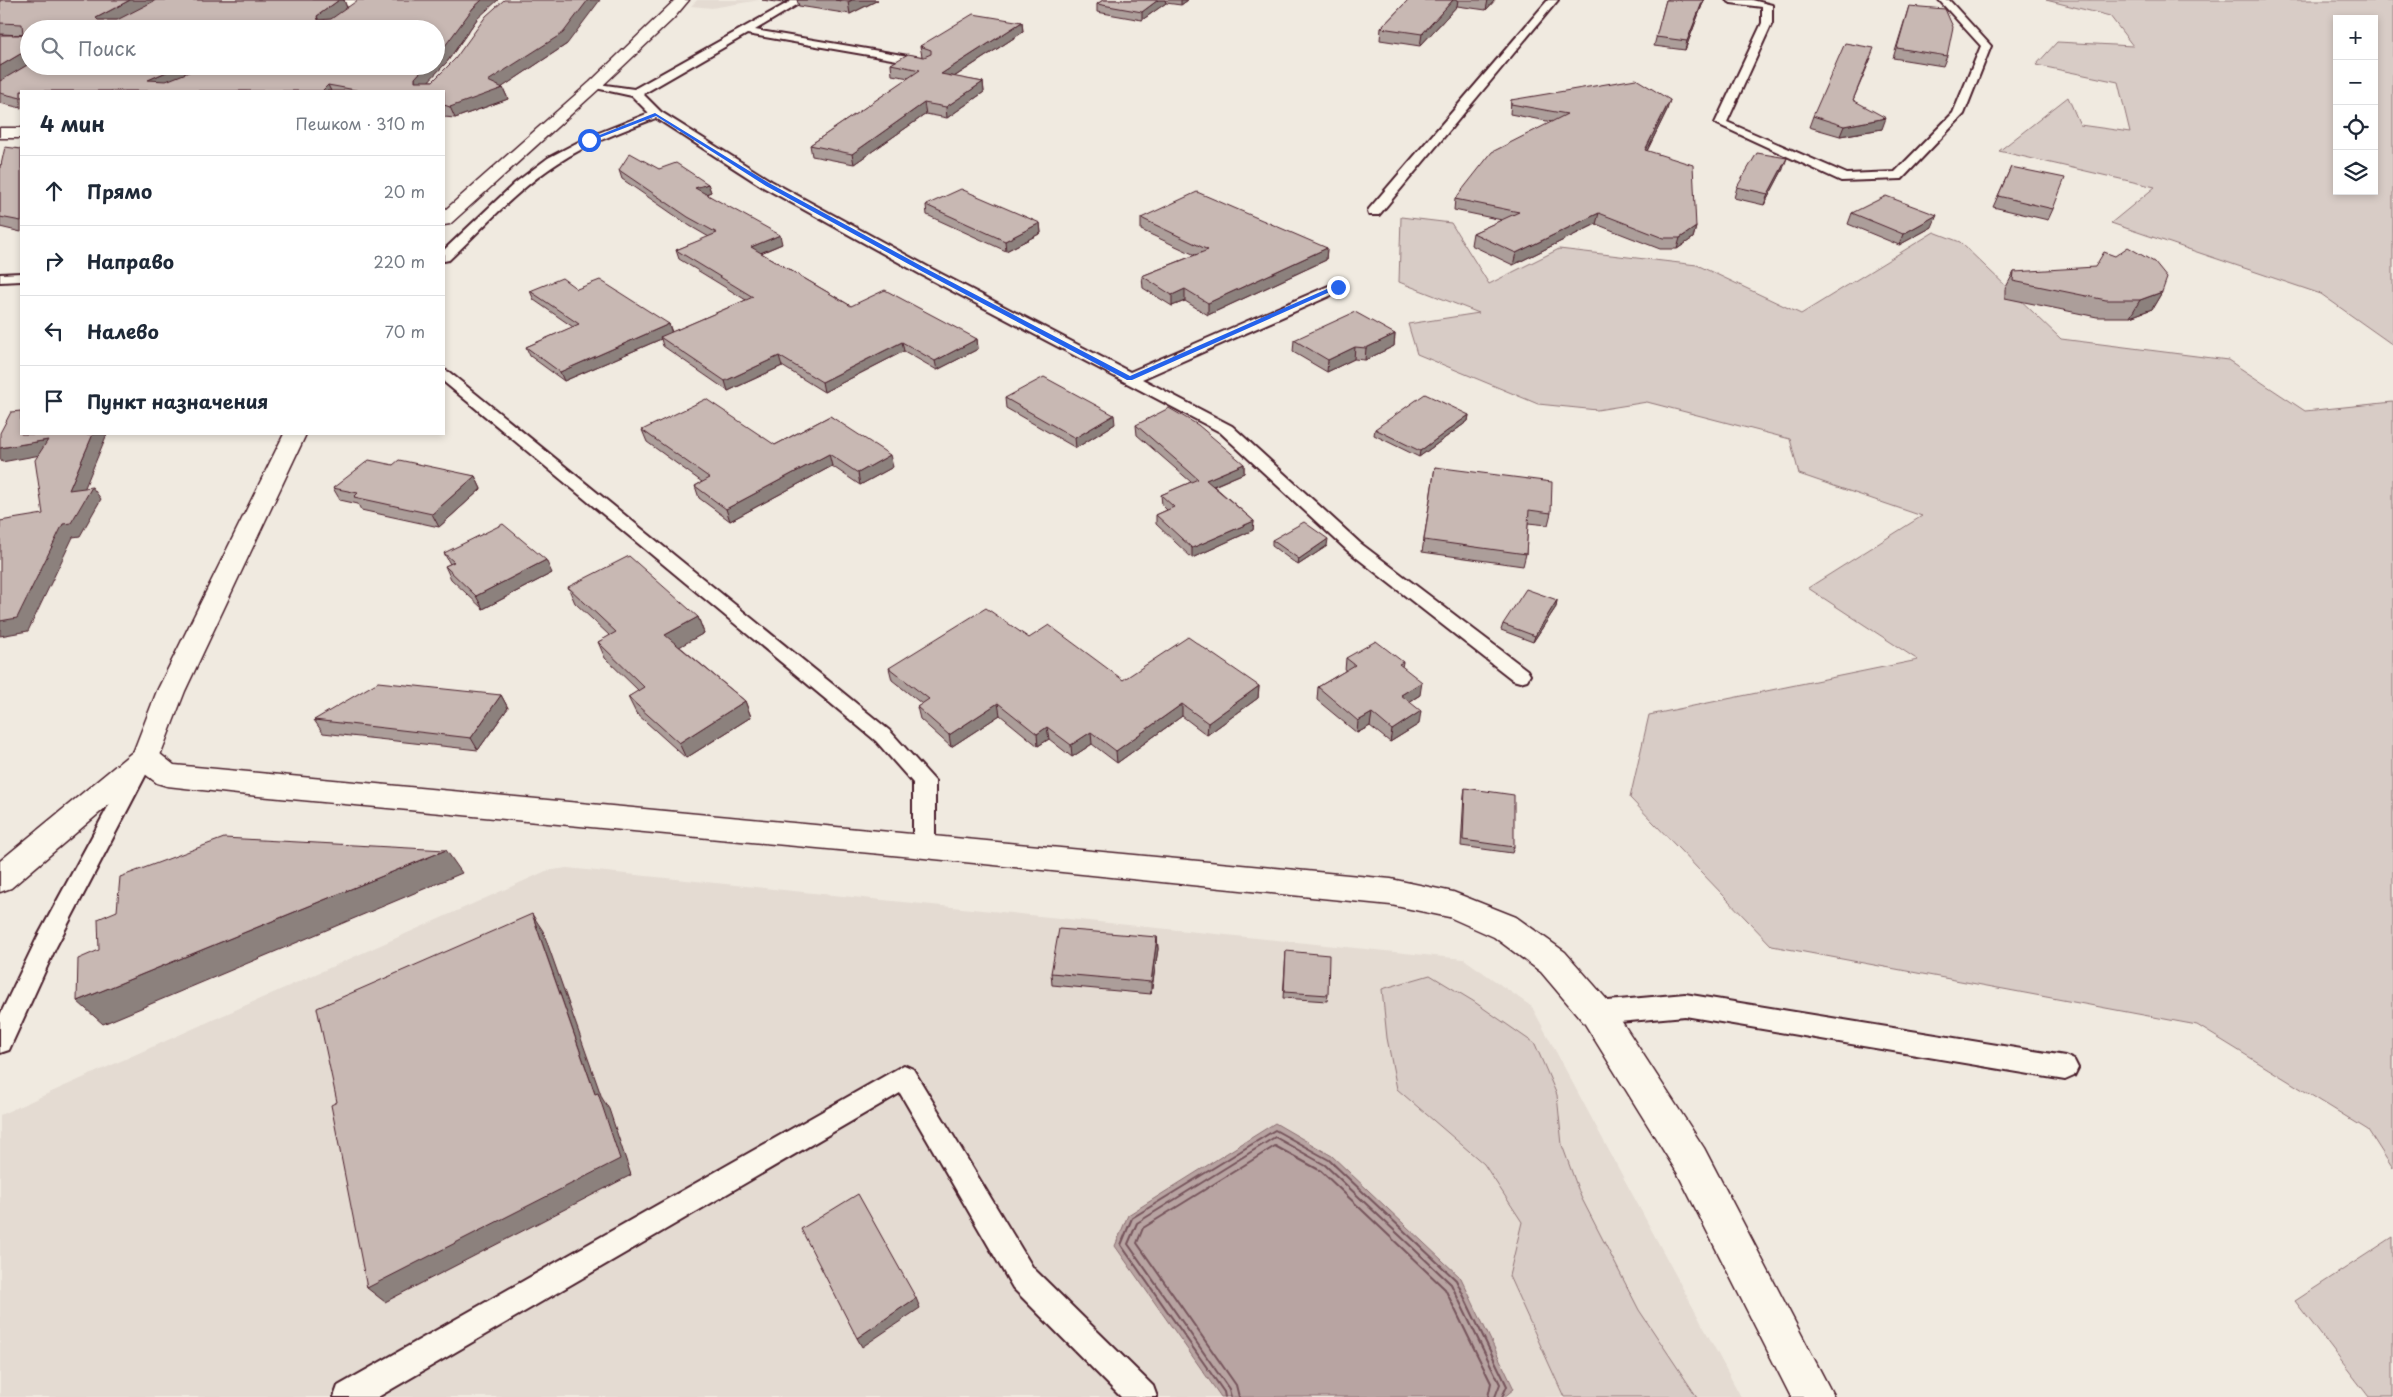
<!DOCTYPE html>
<html lang="ru">
<head>
<meta charset="utf-8">
<style>
  body { margin:0; font-family:"Playpen Sans",sans-serif; background:#f2f2f3; color:#1f2937 }
  .controls { position:absolute; right:15px; top:15px; display:grid; overflow:hidden; border-radius:0px; box-shadow:0 2px 8px #0003 }
  .controls button { width:45px; height:45px; display:grid; place-items:center; padding:0; border:0; border-bottom:1px solid #e0e1e3; background:#fff; color:#1f2937; font:25px sans-serif }
  .stop { position:absolute; width:15px; height:15px; margin:-11px; border:4px solid #2563eb; border-radius:50%; background:#fff }
  .stop.end { background:#2563eb; border-color:#fff; box-shadow:0 1px 5px #0008 }
  .list { margin:0; padding:0; list-style:none }
  h2 { display:flex; justify-content:space-between; align-items:center; height:65px; margin:0; padding:0 20px; font-size:21px }
  h2 small { font-size:16px; font-weight:400; color:#747a83 }
  .list li { display:grid; grid-template-columns:32px 1fr auto; gap:15px; align-items:center; box-sizing:border-box; height:70px; padding:0 20px; border-top:1px solid #e0e1e3 }
  .list b { display:block; font-size:19px; white-space:nowrap }
  .list em { font-size:16px; font-style:normal; color:#747a83 }
  .icon { flex:none; width:28px; height:28px; fill:none; stroke:currentColor; stroke-width:2; stroke-linecap:round; stroke-linejoin:round }
  .map { position:relative; flex:none; width:2393px; height:1397px; overflow:hidden }
  .search { position:absolute; background:#fff; box-shadow:0 2px 8px #0003; left:20px; top:20px; width:425px; height:55px; display:flex; align-items:center; gap:12px; box-sizing:border-box; padding:0 18px; border-radius:28px; color:#747a83; font-size:19px }
  .panel { position:absolute; background:#fff; box-shadow:0 2px 8px #0003; left:20px; top:90px; width:425px; height:345px; border-radius:0px }
  .map>svg:first-child { display:block }
</style>
</head>
<body>
<div class="map">
<svg width="2393" height="1397" viewBox="0 0 2393 1397">
  <rect width="100%" height="100%" fill="#f0eae0"/>
  <filter id="ink" filterUnits="userSpaceOnUse"><feTurbulence type="fractalNoise" baseFrequency=".02" numOctaves="2"/><feDisplacementMap in="SourceGraphic" scale="10" xChannelSelector="R" yChannelSelector="G"/><feConvolveMatrix kernelMatrix="1 2 1 2 8 2 1 2 1" color-interpolation-filters="sRGB"/></filter>
  <g filter="url(#ink)">
    <path fill="#e4dbd2" d="M697,0H760L712,8L691,6Z
      M567,868L1464,959L1532,1007L1741,1397H0V1115L546,871Z"/>
    <path fill="#d8ccc6" stroke="#917678" fill-rule="evenodd" d="M2046,0H2393V345L2321,294L2111,223L2155,187L1999,151L2068,97L2080,125L2130,132L2118,82L2036,65L2057,42L2133,46L2110,16ZM2337,19H2374V191H2337Z
      M1401,217L1451,223L1489,284L1559,249L1697,265L1801,314L1934,232L1960,242L2061,339L2228,360L2305,411L2393,402V1169L2368,1130L2197,1025L1772,946L1630,798L1649,715L1918,660L1808,588L1922,516L1799,474L1790,439L1647,402L1597,410L1538,404L1417,354L1408,324L1479,313L1399,282Z
      M1430,975L1473,1001L1535,1044L1557,1095L1562,1145L1581,1197L1639,1310L1697,1397H1564L1509,1276L1522,1222L1484,1164L1397,1089L1387,1038L1382,989Z
      M2393,1237V1397H2369L2295,1301Z"/>
    <path fill="#b8a4a2" stroke="#8c6f72" d="M1275,1123L1332,1156L1461,1278L1514,1389L1504,1397H1221L1115,1246L1128,1215Z"/>
    <g fill="none" stroke-linecap="round" stroke-linejoin="round">
      <path stroke="#76545b" stroke-width="2" d="M1225,1397L1224,1392L1121,1245L1132,1218L1275,1130L1329,1160L1456,1280L1507,1386L1502,1397
        M1231,1397L1229,1389L1128,1244L1137,1223L1275,1137L1325,1165L1451,1284L1500,1384L1495,1397
        M1239,1397L1236,1385L1137,1243L1143,1228L1275,1146L1321,1171L1445,1289L1491,1383L1488,1397"/>
      <defs>
        <path id="service" d="M793,0H805L755,30L926,59L931,62L926,65L747,34L643,94L661,112L771,181L930,268L1130,372L1333,284H1343L1345,287L1343,290L1142,379L1232,426L1360,543L1527,670L1530,675L1527,680L1520,682L1513,680L1348,551L1220,432L920,274L763,187L656,118C622,131 589,143 558,163C517,189 484,227 449,260L444,261V250L515,183L548,158L586,138L649,113L632,96L591,87V83L634,89Z
          M1548,0H1558L1379,215H1369L1368,212L1369,209Z
          M1726,0H1752L1772,5V23L1727,122L1847,174L1895,172L1953,113L1981,46L1939,0H1949L1991,46L1964,114L1902,179L1841,181L1715,123L1762,23V7L1731,3Z
          M21,273V281L0,282V274Z
          M444,370L449,372L890,731L935,781V846L932,852L924,855L916,852L913,846V783L876,741L444,382Z
          M142,755L149,757L152,763L56,947L9,1050L0,1053V1015L38,936L135,757Z
          M1685,994L2065,1056L2074,1060L2078,1068L2074,1076L2065,1080L1685,1016L1597,1024L1588,1021L1585,1013L1588,1005L1597,1002Z
          M904,1065L913,1069L1033,1268L1153,1386L1157,1397H1121L1013,1288L900,1093L378,1397H334L338,1386Z"/>
        <path id="minor" d="M313,0H385L383,3C370,6 322,10 313,0Z
          M0,128H21V138H0Z
          M145,747L155,750L174,765L1391,879L1453,892L1516,917L1565,952L1609,1002L1704,1148L1834,1397H1791L1678,1174L1585,1024L1541,972L1494,937L1449,917L1391,905L924,858L238,794L167,786L157,783L145,774L11,888L0,892V861L135,750Z"/>
        <path id="tertiary" d="M675,0H689L673,19L600,88L450,224L444,225V211L590,82Z
          M284,434H306L185,691L159,758L155,766L145,769L135,766L131,758L157,691Z"/>
      </defs>
      <use href="#service" stroke="#4a1f2b" stroke-width="4"/>
      <use href="#minor" stroke="#4a1f2b" stroke-width="3"/>
      <use href="#tertiary" stroke="#4a1f2b" stroke-width="3"/>
      <use href="#service" fill="#fbf7ec" fill-rule="evenodd"/>
      <use href="#minor" fill="#fbf7ec" fill-rule="evenodd"/>
      <use href="#tertiary" fill="#fbf7ec" fill-rule="evenodd"/>
    </g>
    <path fill="#ac9e9a" stroke="#4a1f2b" fill-rule="evenodd" d="M0,0H344L347,8L477,19L447,62L428,81H433L567,44L502,87L503,88L508,99L455,118L444,117V91H21V108L0,103V35H23L0,34ZM29,29L436,66H29Z
      M762,0H789L783,3Z
      M797,0H878L850,14L799,6Z
      M1103,0H1188L1181,5L1166,3L1142,20L1097,12V4Z
      M1408,0H1495L1486,10L1457,6L1420,46L1380,40L1381,28Z
      M1666,0H1704L1685,50L1654,46Z
      M1909,6L1947,56L1943,66L1893,58Z
      M1022,22L1023,32L954,77L983,82L984,92L947,118L926,114L854,164L812,156L810,145L909,78L892,75L891,64L922,56L920,46Z
      M1871,58L1853,100L1882,129L1840,136L1809,127L1813,116Z
      M1511,100L1667,110L1647,151L1696,227L1693,238L1677,249H1660L1596,224L1513,265L1471,245L1473,233L1502,220L1454,210L1455,199L1552,122L1510,114Z
      M21,149V232L0,227V165Z
      M2011,167L2053,209L2048,220L1993,207Z
      M659,169L708,184L711,192L706,194L782,244L761,253L851,306L977,339L978,349L937,370L904,351L824,392L782,366L728,391L663,346L661,339L564,381L530,356L526,347L573,327L534,300L530,291L577,289L669,324L672,332L746,300L679,259L676,250L709,237L690,226L622,179L619,170Z
      M1783,169L1764,205L1734,198L1737,187Z
      M926,205L1040,223L1041,233L1006,251L927,215Z
      M1852,213L1932,227L1899,245L1848,224Z
      M1141,218L1327,248L1326,260L1208,315L1185,301L1172,306L1143,288L1142,276L1195,255L1141,230Z
      M2014,272L2162,292L2152,309L2130,317H2097L2005,298V289Z
      M1395,334L1394,346L1365,360L1354,359L1327,372L1293,352L1294,340Z
      M1005,398L1115,424L1076,448L1006,408Z
      M1469,415L1468,421L1419,457L1374,435L1375,429Z
      M830,416L893,467L860,485L832,466L730,521L699,498L695,486L702,482L647,442L642,430L775,445Z
      M1136,425L1244,464V473L1214,486L1254,521L1253,530L1192,558L1156,524V515L1167,510L1162,505L1161,495L1191,482L1137,435Z
      M393,465L475,476L481,489L439,527L361,510L358,504L340,500L333,488Z
      M1435,467L1551,513L1548,525L1528,523L1526,554L1523,566L1422,552Z
      M1272,540L1327,546L1298,565L1272,546Z
      M444,553L552,573L483,609L451,579L445,566L450,564Z
      M568,587L698,617L704,633L679,646L745,701L751,717L686,758L636,713L628,697L639,691L605,658L598,642L610,636L575,603Z
      M1557,600L1556,607L1533,642L1501,630L1503,624Z
      M1029,638L1123,680L1259,686L1258,698L1207,735L1182,716L1117,763L1092,744L1072,757L1049,739L1038,746L1000,715L951,747L920,719L917,707L922,704L892,680L889,668Z
      M1346,658L1403,662L1402,667L1420,695L1409,702L1419,724L1390,742L1370,726L1357,733L1317,700L1318,687L1345,671Z
      M501,695L508,708L478,750L323,733L314,720Z
      M1465,788L1514,847L1512,853L1461,846L1464,795Z
      M1157,937L1158,949L1151,994L1052,985L1051,973Z
      M1286,951L1328,995L1327,1001L1283,998Z"/>
    <path fill="#8c817d" stroke="#4a1f2b" d="M130,0H157L102,29L96,18Z
      M339,0H344L347,8L322,29L317,16Z
      M482,0H498L477,19L447,62L420,90L415,81V78L426,66H436V56L473,8Z
      M588,0H600L567,44L498,90L503,88L508,99L455,118L450,107L488,81Z
      M782,0H789L783,3Z
      M852,0H878L850,14L848,2Z
      M1158,0H1165L1166,3L1142,20V12Z
      M1181,0H1188L1181,5Z
      M1453,0H1458L1457,6L1420,46L1422,34Z
      M1488,0H1495L1486,10Z
      M1703,0H1704L1685,50L1687,41Z
      M1022,22L1023,32L943,84L941,74Z
      M22,53L29,64L0,82V66Z
      M180,66H214L154,91L148,80Z
      M983,82L984,92L947,118L946,107Z
      M328,85L331,91H322Z
      M1670,100L1667,110L1642,161L1645,150Z
      M924,103L926,114L854,164L852,154Z
      M1886,118L1882,129L1840,136L1844,126Z
      M1787,158L1783,169L1764,205L1768,194Z
      M708,184L711,192L697,197L695,188Z
      M1599,213L1596,224L1513,265L1516,253Z
      M1937,215L1932,227L1899,245L1903,234Z
      M1040,223L1041,233L1006,251L1005,241Z
      M1696,227L1693,238L1677,249L1680,238Z
      M780,235L782,244L753,256L751,247Z
      M1327,248L1326,260L1208,315V303Z
      M1185,289V301L1172,306V295Z
      M2162,292L2152,309L2130,317L2140,300Z
      M669,324L672,334L660,337L661,339L564,381L560,372Z
      M1395,334L1394,346L1365,360L1366,348Z
      M977,339L978,349L937,370L935,361Z
      M902,342L904,351L824,392L822,382Z
      M1355,347L1354,359L1327,372L1328,360Z
      M779,356L782,366L728,391L725,381Z
      M1114,415L1115,424L1076,448L1075,438Z
      M1469,415L1468,421L1419,457L1420,451Z
      M93,434H107L79,502L69,490Z
      M48,440L57,452L2,462L0,459V448Z
      M829,454L832,466L730,521L726,509Z
      M890,455L893,467L860,485L858,473Z
      M1244,464V473L1206,489V480Z
      M475,476L481,489L439,527L432,514Z
      M92,487L101,499L80,536L73,537L28,631L0,636V621L63,524Z
      M1254,521L1253,530L1192,558V548Z
      M1328,539L1327,546L1298,565L1299,559Z
      M546,560L552,573L483,609L476,596Z
      M1557,600L1556,607L1533,642L1535,636Z
      M698,617L704,633L672,651L665,635Z
      M1422,682L1420,695L1399,708L1401,695Z
      M1259,686L1258,698L1207,735L1208,723Z
      M501,695L508,708L478,750L471,738Z
      M745,701L751,717L686,758L679,743Z
      M998,703L1000,715L951,747L949,735Z
      M1182,704V716L1117,763L1116,751Z
      M1421,711L1419,724L1390,742L1392,730Z
      M1372,713L1370,726L1357,733L1358,721Z
      M1047,727L1049,739L1038,746L1037,734Z
      M1091,732L1092,744L1072,757L1071,745Z
      M446,850L462,873L103,1024L77,1001Z
      M532,914L543,931L602,1098L609,1109L631,1175L385,1302L367,1288L595,1094Z
      M1157,937L1158,949L1151,994V982Z
      M916,1298L920,1308L862,1347L857,1338Z"/>
    <path fill="#c8b8b3" stroke="#4a1f2b" d="M0,0H130L96,18L98,20H117L156,0H339L317,16L318,20L331,19L358,0H482L473,8L442,50L436,56V29H29V53H22L0,66V35H23L22,24L0,23Z
      M504,0H588L563,33L488,81L503,88L450,107L444,105V91H361L328,85L322,91H21V98L0,93V81L29,64V66H180L148,80L166,81L204,66H426L415,78V81H433L455,59L486,16Z
      M835,0H852L848,2Z
      M1103,0H1158L1142,12L1097,4Z
      M1408,0H1453L1422,34L1381,28Z
      M1666,0H1703L1687,41L1656,37Z
      M1909,6L1945,9L1953,27L1947,56L1897,48Z
      M973,14L1022,22L941,74L983,82L946,107L924,103L852,154L810,145L920,70L891,64L908,54L924,57L931,54V50L920,46Z
      M1845,43L1874,48L1853,100L1886,118L1844,126L1813,116Z
      M1636,79L1670,100L1645,150L1693,165L1696,227L1680,238H1663L1599,213L1516,253L1473,233L1519,212L1455,199L1492,152L1567,114L1511,104V100Z
      M5,147L21,149V221L0,217V165H1Z
      M630,153L659,169L676,163L708,184L695,188L780,235L751,247L851,306L885,290L977,339L935,361L902,342L822,382L779,356L725,381L660,337L753,297L676,250L717,233L688,217L619,170Z
      M1757,153L1787,158L1768,194L1737,187Z
      M2011,167L2065,178L2053,209L1998,196Z
      M961,189L1040,223L1005,241L926,205Z
      M1197,192L1327,248L1208,303L1185,289L1172,295L1142,276L1208,250L1141,218Z
      M1886,196L1937,215L1903,234L1852,213Z
      M2128,247L2154,262L2167,278L2162,292L2140,300H2106L2013,281L2014,272L2095,267L2104,252L2115,256Z
      M562,278L577,289L600,280L669,324L560,372L526,347L579,324L530,291Z
      M1355,312L1395,334L1366,348L1355,347L1328,360L1294,340Z
      M1044,377L1114,415L1075,438L1005,398Z
      M1425,394L1469,415L1420,451L1375,429Z
      M706,399L775,445L830,416L890,455L858,473L829,454L726,509L695,486L710,478L642,430Z
      M1169,408L1198,425L1244,464L1206,480L1254,521L1192,548L1156,515L1174,507L1161,495L1198,479L1136,425Z
      M21,411V434H93L69,490L92,487L71,523L63,524L17,618L0,621V521L43,514L35,460L48,440L0,448V433L11,412Z
      M369,460L393,465L399,460L475,476L432,514L354,497L358,493L333,488Z
      M1435,467L1552,482L1551,513L1529,510L1526,554L1424,540Z
      M1304,522L1328,539L1299,559L1272,540Z
      M503,524L546,560L476,596L445,566L454,562L444,553Z
      M629,556L698,617L665,635L745,701L679,743L628,697L644,687L598,642L616,632L568,587Z
      M1526,589L1557,600L1535,636L1503,624Z
      M986,608L1029,638L1049,625L1123,680L1188,637L1259,686L1208,723L1182,704L1116,751L1091,732L1071,745L1047,727L1037,734L998,703L949,735L917,707L929,699L889,668Z
      M1376,641L1403,662L1399,664L1422,682L1401,695L1421,711L1392,730L1372,713L1358,721L1318,687L1355,665L1346,658Z
      M378,682L501,695L471,738L314,720Z
      M1465,788L1514,795V847L1463,840Z
      M224,838L446,850L77,1001L78,959L99,950L98,919L117,911L120,877Z
      M532,914L595,1094L598,1093L620,1159L367,1288L331,1105L337,1102L317,1008Z
      M1059,929L1157,937L1151,982L1051,973Z
      M1286,951L1329,955L1328,995L1284,992Z
      M858,1194L916,1298L857,1338L801,1229Z"/>
  </g>
  <path fill="#2563eb" d="M655,113L769,183L927,269L1130,376L1336,285L1341,287L1132,380H1127L923,272L766,186L656,116L591,141L587,140Z"/>
</svg>
<div class="controls">
<button>+</button>
<button>−</button>
<button><svg class="icon" aria-label="locate" viewBox="0 0 24 24"><circle cx="12" cy="12" r="6"/><path d="M12 2v4M12 18v4M2 12h4M18 12h4"/></svg></button>
<button><svg class="icon" aria-label="layers" viewBox="0 0 24 24"><path d="M12 4l9 5-9 5-9-5zM3 14l9 5 9-5"/></svg></button>
</div>
<div class="stop" style="left:589px;top:140px"></div>
<div class="stop end" style="left:1338px;top:287px"></div>
<div class="search"><svg class="icon" aria-label="search" viewBox="0 0 24 24"><circle cx="10" cy="10" r="6"/><path d="M15 15l6 6"/></svg>Поиск</div>
<section class="panel">
<h2>4 мин<small>Пешком · 310 m</small></h2>
<ul class="list">
<li><svg class="icon" aria-label="ahead" viewBox="0 0 24 24"><path d="M12 20V5M6 11l6-6 6 6"/></svg><div><b>Прямо</b></div><em>20 m</em></li>
<li><svg class="icon" aria-label="right" viewBox="0 0 24 24"><path d="M7 20v-9h11M14 6l5 5-5 5"/></svg><div><b>Направо</b></div><em>220 m</em></li>
<li><svg class="icon" aria-label="left" viewBox="0 0 24 24"><path d="M17 20v-9H6M10 6l-5 5 5 5"/></svg><div><b>Налево</b></div><em>70 m</em></li>
<li><svg class="icon" aria-label="arrive" viewBox="0 0 24 24"><path d="M6 21V4h12l-3 4 3 4H6"/></svg><div><b>Пункт назначения</b></div></li>
</ul>
</section>
</div>
</body>
</html>
